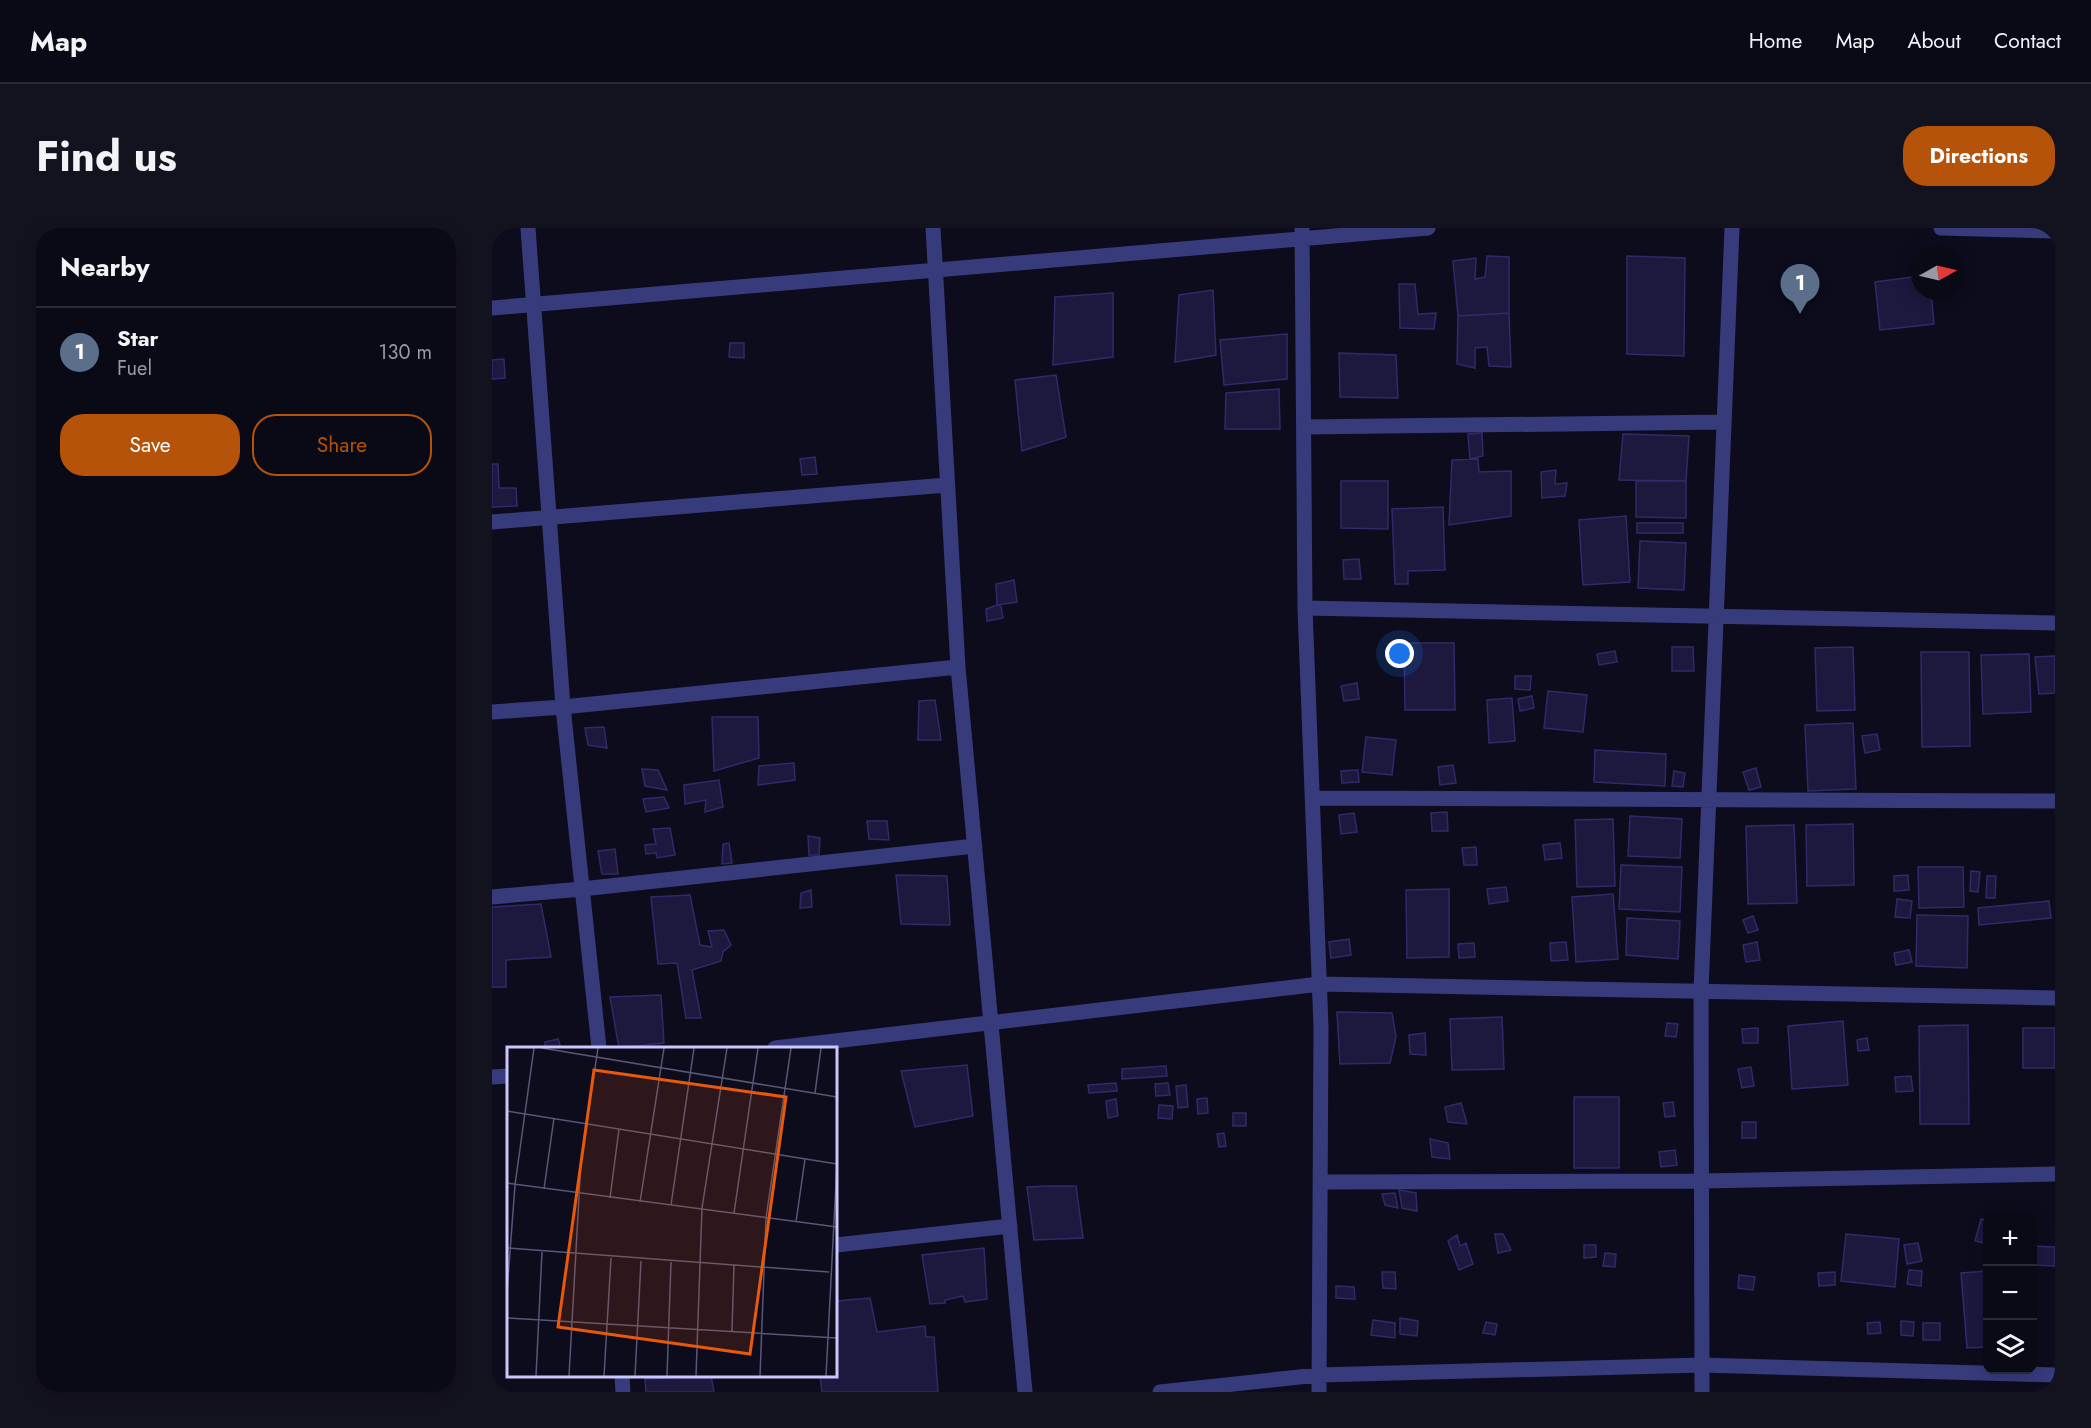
<!DOCTYPE html>
<html lang="en">
<head>
<meta charset="utf-8">
<style>
  body { margin:0; font-family:Jost,sans-serif; background:#13121f; color:#f1f3f6 }
  .controls { position:absolute; right:18px; bottom:18px; display:grid; overflow:hidden; border-radius:12px; box-shadow:0 3px 15px #0003 }
  .controls button { width:54px; height:54px; display:grid; place-items:center; padding:0; border:0; border-bottom:2px solid #2a2a35; background:#0a0916; color:#f1f3f6; font:30px sans-serif }
  .compass { position:absolute; left:1419px; top:18px; width:54px; height:54px; border-radius:50%; background:#0a0916; box-shadow:0 3px 15px #0003; rotate:82deg }
  .you { position:absolute; left:908px; top:426px; width:21px; height:21px; margin:-15px; border:4px solid #fff; border-radius:50%; background:#1a73e8; box-shadow:0 0 0 9px #1a73e833 }
  .badge { display:grid; place-items:center; width:39px; height:39px; border-radius:50%; background:#b45309; color:#fff; font-size:20px; font-weight:700 }
  .pin { position:absolute; translate:-50% -50px; filter:drop-shadow(0 2px 3px #0008) }
  .pin::after { content:''; position:absolute; top:32px; width:21px; height:18px; background:inherit; clip-path:polygon(0 0,100% 0,50% 100%) }
  .list { margin:0; padding:0; list-style:none }
  h2 { display:flex; justify-content:space-between; align-items:center; height:78px; margin:0; padding:0 24px; font-size:26px }
  h2 small { font-size:20px; font-weight:400; color:#999aa1 }
  .list li { display:grid; grid-template-columns:39px 1fr auto; gap:18px; align-items:center; box-sizing:border-box; height:90px; padding:0 24px; border-top:2px solid #2a2a35 }
  .list b { display:block; font-size:22px; white-space:nowrap }
  .list p { margin:0; font-size:20px; white-space:nowrap; color:#999aa1 }
  .list em { font-size:20px; font-style:normal; color:#999aa1 }
  .actions { display:flex; gap:12px; padding:18px 24px }
  .actions a { flex:1; padding:14px 0; border:2px solid #b45309; border-radius:24px; text-align:center; font-size:21px; color:#b45309 }
  .actions .main { background:#b45309; color:#fff }
  .icon { flex:none; width:33px; height:33px; fill:none; stroke:currentColor; stroke-width:2; stroke-linecap:round; stroke-linejoin:round }
  .map { position:relative; flex:none; width:1563px; height:1164px; overflow:hidden; border-radius:24px }
  header { display:flex; align-items:center; gap:36px; box-sizing:border-box; height:84px; padding:0 30px; background:#0a0916; border-bottom:2px solid #2a2a35 }
  header strong { font-size:28px }
  nav { display:flex; gap:33px; margin-inline-start:auto; font-size:21px }
  .intro { display:flex; align-items:center; justify-content:space-between; box-sizing:border-box; height:144px; padding:0 36px }
  h1 { margin:0; font-size:42px }
  .button { padding:15px 27px; border-radius:24px; background:#b45309; color:#fff; font-size:21px; font-weight:700 }
  main { display:flex; gap:36px; padding:0 36px }
  aside { flex:1; background:#0a0916; border-radius:24px; box-shadow:0 3px 15px #0003 }
  .map>svg:first-child { display:block }
</style>
</head>
<body>
<header>
<strong>Map</strong>
<nav><a>Home</a><a>Map</a><a>About</a><a>Contact</a></nav>
</header>
<div class="intro"><h1>Find us</h1><a class="button">Directions</a></div>
<main>
<aside>
<h2>Nearby<small></small></h2>
<ul class="list">
<li><span class="badge" style="background:#5c6f8a">1</span><div><b>Star</b><p>Fuel</p></div><em>130 m</em></li>
</ul>
<div class="actions"><a class="main">Save</a><a>Share</a></div>
</aside>
<div class="map">
<svg width="1563" height="1164" viewBox="0 0 1563 1164">
  <rect width="100%" height="100%" fill="#0d0c1d"/>
  <path fill="#1c183e" stroke="#302a6a" stroke-width="1.5" d="M995,28L1017,29V85L966,88L961,33L984,30L983,51L993,49Z
    M1135,28L1193,30L1192,128L1135,126Z
    M1428,48V63H1439L1442,96L1388,102L1383,54Z
    M907,56H923L926,86L944,85L942,101L908,100Z
    M721,62L724,127L683,134L687,67Z
    M621,65V129L561,137L563,69Z
    M1017,85L1019,139L997,138L995,119L983,120V140L965,136L966,88Z
    M795,106V151L732,157L728,112Z
    M238,115H252V130L237,129Z
    M847,125L904,127L906,170L848,169Z
    M12,131L13,150L0,151V132Z
    M564,147L574,209L530,223L523,152Z
    M787,161L788,201H733L734,165Z
    M990,205L991,228L978,231L976,206Z
    M1131,206L1197,208L1194,253L1127,252Z
    M323,229L325,246L310,247L308,231Z
    M986,231L987,244L1019,243V288L957,297L960,232Z
    M0,236H6L7,260H24L25,278L0,279Z
    M1064,242L1063,256L1075,255L1073,268L1050,270L1049,244Z
    M849,253H896V301L849,300Z
    M1144,253H1194V290L1144,289Z
    M951,279L953,342L916,343V356H903L900,281Z
    M1134,288L1138,354L1091,357L1087,292Z
    M1145,295H1191V305H1145Z
    M1148,313L1194,315L1192,362L1146,360Z
    M867,331L869,351H852L851,332Z
    M522,352L525,374L505,377L504,356Z
    M505,377L509,378L511,390L495,393L494,381Z
    M912,415H962L963,482H913Z
    M1180,419H1201L1202,443H1180Z
    M1361,419L1363,482L1325,483L1323,420Z
    M1123,423L1125,434L1107,437L1105,426Z
    M1429,424H1477L1478,518L1430,519Z
    M1537,426L1539,484L1491,486L1489,427Z
    M1563,428V465L1547,466L1543,429Z
    M1023,448H1039L1038,462L1023,461Z
    M865,455L867,471L852,473L849,458Z
    M1056,463L1095,467L1091,504L1052,500Z
    M1040,468L1042,480L1028,483L1026,471Z
    M1020,470L1023,513L997,515L995,472Z
    M443,472L449,512H426L427,473Z
    M220,489H266L267,530L222,543Z
    M1361,495L1364,561L1316,563L1313,497Z
    M112,499L115,520L96,517L93,500Z
    M1385,506L1388,522L1373,525L1370,508Z
    M874,509L904,512L900,547L870,544Z
    M1103,522L1174,526L1173,558L1102,554Z
    M302,535L303,552L266,557L267,538Z
    M961,537L964,555L948,557L946,539Z
    M1264,540L1269,559L1257,562L1251,544Z
    M150,541L166,542L175,562L153,558Z
    M866,542L867,554L850,555L849,543Z
    M1182,543L1193,545L1191,559L1180,558Z
    M227,552L231,579L213,584L214,572L193,576L192,557Z
    M172,569L177,580L154,584L151,571Z
    M955,584L956,603H940L939,585Z
    M862,585L865,604L849,606L847,587Z
    M1138,588L1190,591L1188,630L1136,628Z
    M1121,591L1123,658L1085,659L1083,592Z
    M375,593H395L397,612L377,611Z
    M1361,596L1362,657L1315,658L1314,597Z
    M1302,597L1305,675L1256,676L1254,598Z
    M178,600L183,627L165,630L164,625L154,626L153,617L164,616L161,601Z
    M316,608L328,610L327,627H317Z
    M237,615L240,635L230,636L231,616Z
    M1068,615L1070,630L1053,632L1051,617Z
    M984,619L985,637H972L970,620Z
    M123,621L126,646H110L106,623Z
    M1129,637L1190,639L1188,684L1127,681Z
    M1426,639H1471L1472,679L1427,680Z
    M1479,643L1488,644L1486,664L1478,663Z
    M404,647L455,648L458,697L409,696Z
    M1416,647L1417,662L1402,663V648Z
    M1495,648H1504L1503,670H1494Z
    M1014,659L1016,673L997,676L995,661Z
    M957,661V729L915,730L914,662Z
    M319,662L320,679L308,680L309,665Z
    M1121,666L1126,731L1084,734L1080,669Z
    M198,667L208,717L220,719L216,703L232,702L239,717L231,724L229,733L200,742L209,790H194L185,735L166,736L159,669Z
    M1405,671L1420,673L1418,690L1403,689Z
    M1557,673L1559,690L1487,697L1486,680Z
    M49,676L59,729L14,732V759H0V679Z
    M1425,687L1476,688L1475,740L1424,738Z
    M1261,688L1266,702L1256,705L1251,692Z
    M1135,690L1188,693L1186,731L1134,727Z
    M857,711L859,727L839,730L837,714Z
    M1074,714L1076,732L1059,733L1058,715Z
    M1265,714L1268,732L1254,734L1251,717Z
    M982,715L983,729L967,730L966,716Z
    M1417,722L1420,734L1404,737L1402,725Z
    M169,767L172,815L127,820L118,769Z
    M845,784L900,785L904,809L898,835L848,836Z
    M1010,789L1012,841L960,842L958,791Z
    M1351,793L1356,857L1300,861L1296,798Z
    M1175,795L1186,796L1184,809L1173,808Z
    M1476,797L1477,896H1428L1427,798Z
    M1266,800V815H1251L1250,801Z
    M1531,800H1563V840H1531Z
    M933,805L934,827L918,826L917,807Z
    M1375,810L1377,822L1366,823L1365,812Z
    M66,811L69,820H53V814Z
    M475,837L481,888L423,899L409,843Z
    M674,838L675,848L630,851V841Z
    M1259,839L1262,858L1250,860L1246,841Z
    M1419,848L1421,863L1404,864L1403,849Z
    M624,855L625,863L597,865L596,857Z
    M676,855L678,867L664,868L663,856Z
    M694,857L696,879L686,880L684,858Z
    M1082,869H1127V940H1082Z
    M715,870L716,885L706,886L705,871Z
    M624,871L626,888L616,890L614,873Z
    M1181,874L1183,888L1173,889L1171,875Z
    M969,875L975,896L956,894L953,879Z
    M667,877L681,878L680,891L666,890Z
    M741,885H754V898H741Z
    M1250,894H1264V910H1250Z
    M732,905L734,918L727,919L725,906Z
    M938,911L956,915L958,931L940,929Z
    M1183,922L1185,937L1169,939L1167,924Z
    M555,958H584L591,1010L542,1012L535,959Z
    M907,962L924,965L925,983L910,980Z
    M903,965L906,980L893,977L890,966Z
    M1489,991L1496,993V1016L1483,1013Z
    M1003,1006H1011L1019,1022L1006,1025Z
    M1354,1006L1407,1011L1403,1059L1349,1053Z
    M965,1007L968,1018L974,1015L981,1036L967,1042L956,1013Z
    M1426,1015L1430,1033L1415,1036L1412,1017Z
    M1092,1017H1104V1029L1092,1030Z
    M1540,1018L1563,1019V1038L1540,1037Z
    M492,1020L495,1071L473,1074L471,1068L453,1072V1075L438,1076L430,1027Z
    M1113,1025L1124,1026L1123,1039L1111,1038Z
    M1417,1042L1430,1043L1429,1058L1415,1056Z
    M1496,1043V1119L1475,1120L1469,1045Z
    M890,1044H903L904,1061L891,1060Z
    M1343,1044V1057L1327,1058L1326,1045Z
    M1247,1047L1263,1049L1261,1062L1246,1060Z
    M844,1058L862,1059L863,1071L844,1070Z
    M378,1070L385,1104L433,1098L434,1109H442L446,1164H330L328,1148H344V1073Z
    M908,1090L926,1093L925,1108L908,1106Z
    M881,1092L903,1095V1110L879,1107Z
    M1409,1093L1422,1094L1421,1108L1409,1107Z
    M994,1094L1005,1096L1003,1107L991,1105Z
    M1388,1094L1389,1105L1376,1106L1375,1095Z
    M1431,1095H1448V1112H1431Z
    M219,1148L222,1164H154L153,1151Z"/>
  <g fill="none" stroke-linecap="round" stroke-linejoin="round">
    <path stroke="#373b7c" stroke-width="15" d="M36,0L71,479L107,820
      M441,0L466,439L533,1164
      M810,0L813,380L829,799L827,1164
      M1449,0L1563,3
      M0,80L936,0
      M812,199L1232,194
      M0,294L455,257
      M813,380L1563,395
      M0,484L71,479L466,439
      M821,570L1563,573
      M0,669L90,661L483,618
      M283,820L828,756L1563,770
      M0,849L16,848
      M828,954L1210,953L1563,946
      M344,1017L518,998
      M130,1148L131,1164
      M668,1164L826,1147L1210,1137L1563,1147
      M1210,1164L1209,763L1240,0"/>
  </g>
  <g transform="translate(15 819)">
    <rect width="330" height="330" fill="#0d0c1d"/>
    <path fill="none" stroke="#585777" stroke-width="1.5" d="M35,1L330,50M308,46L314,1M0,64L330,117M0,136L330,180M37,142L47,71M103,151L112,82M133,155L157,1M164,158L187,1M227,166L251,1M289,175L298,112M0,201L322,225M0,245L8,138L27,1M0,271L330,291M225,284L227,218M29,329L35,205M62,329L74,114L91,1M97,329L104,211M128,329L134,214M160,329L164,215M189,329L195,161L220,1M253,329L259,171L284,1M319,329L330,117"/>
    <path fill="#e8590c" fill-opacity="0.15" stroke="#e8590c" stroke-width="3" d="M87,23L279,50L243,307L51,280Z"/>
    <rect width="330" height="330" fill="none" stroke="#c9c8fe" stroke-width="3"/>
  </g>
</svg>
<div class="controls">
<button>+</button>
<button>−</button>
<button><svg class="icon" aria-label="layers" viewBox="0 0 24 24"><path d="M12 4l9 5-9 5-9-5zM3 14l9 5 9-5"/></svg></button>
</div>
<svg class="compass" viewBox="-18 -18 36 36"><path d="M0-13l5 13h-10z" fill="#e53935"/><path d="M0 13l5-13h-10z" fill="#999aa1"/></svg>
<div class="you"></div>
<div class="pin badge" style="left:1308px;top:86px;background:#5c6f8a">1</div>
</div>
</main>
</body>
</html>
